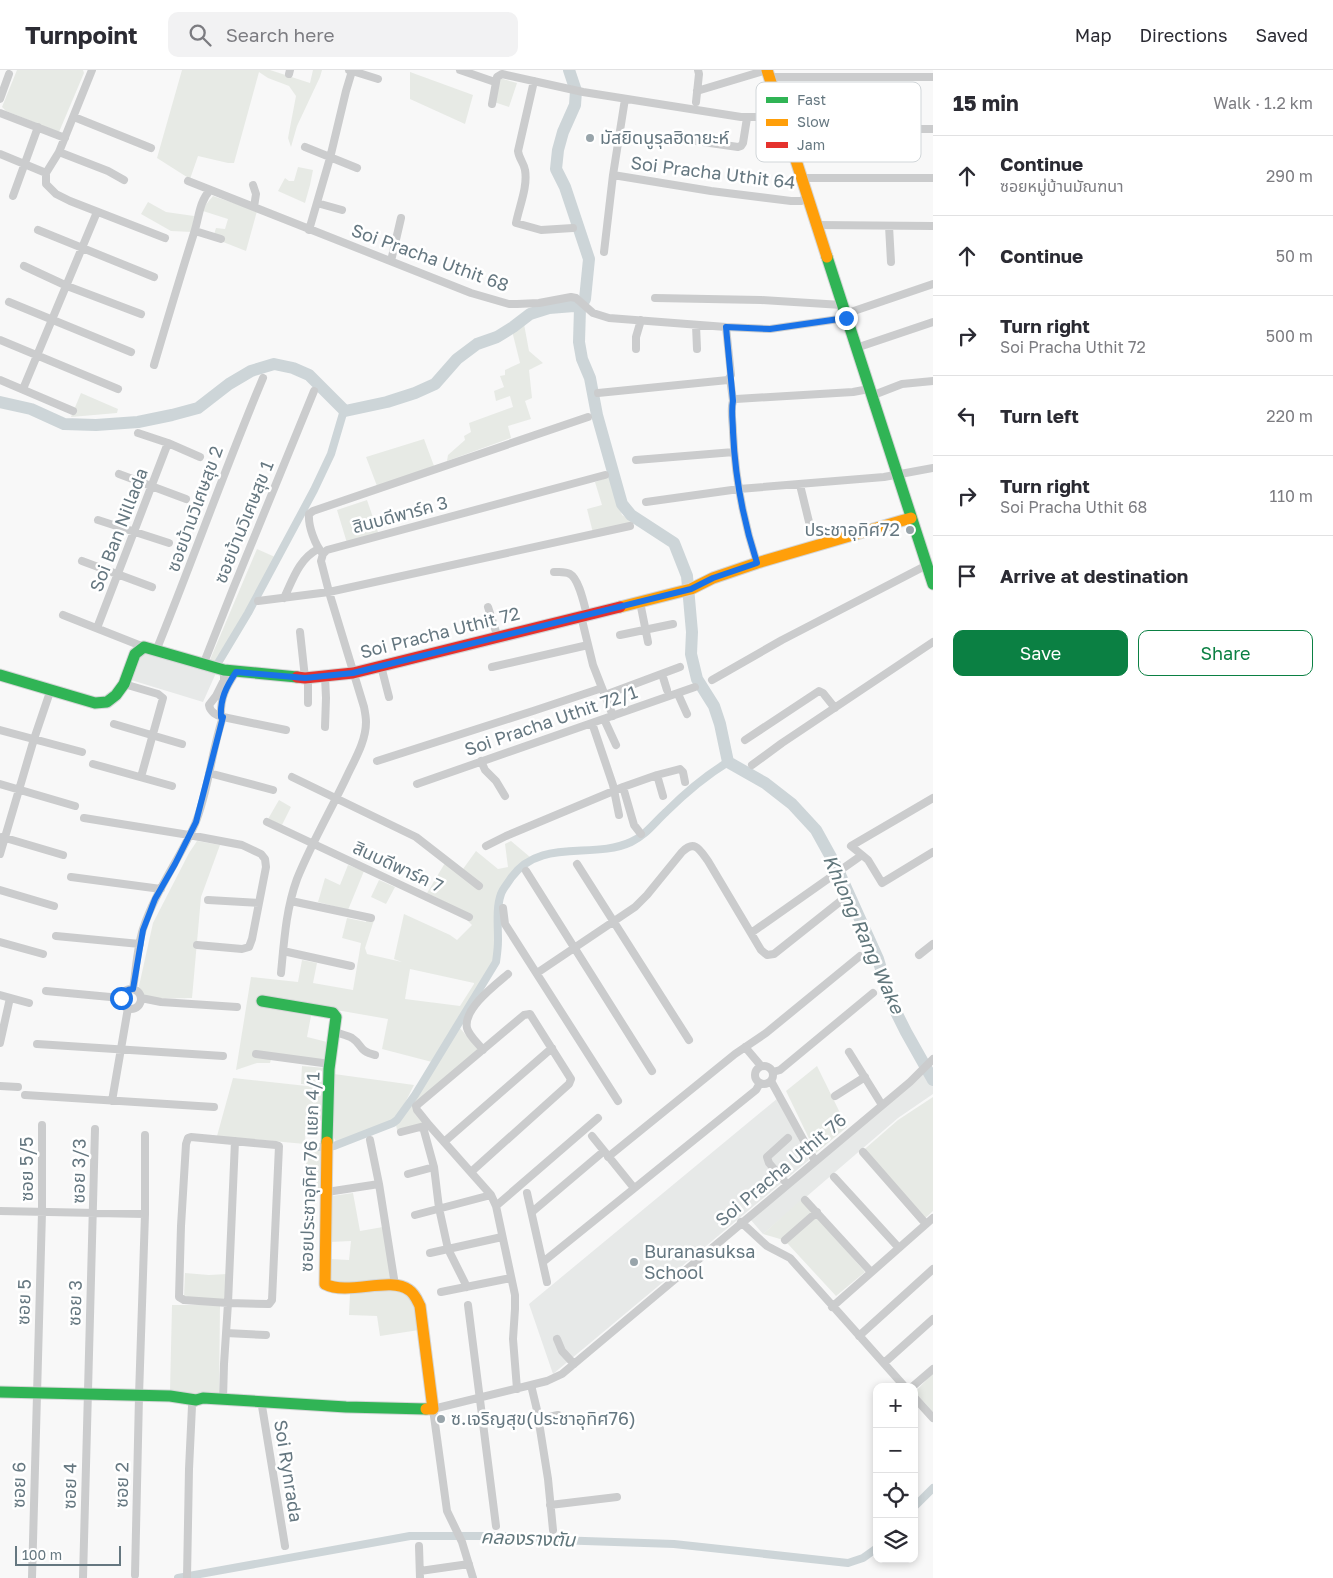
<!DOCTYPE html>
<html lang="en">
<head>
<meta charset="utf-8">
<style>
  body { margin:0; font-family:"Golos Text","Noto Sans Thai",sans-serif; background:#f2f2f3; color:#2b2b33 }
  .controls { position:absolute; right:15px; bottom:15px; display:grid; overflow:hidden; border-radius:10px; box-shadow:0 2px 8px #0003 }
  .controls button { width:45px; height:45px; display:grid; place-items:center; padding:0; border:0; border-bottom:1px solid #e1e1e2; background:#fff; color:#2b2b33; font:25px sans-serif }
  .scale { position:absolute; left:15px; bottom:12px; width:106px; box-sizing:border-box; padding-left:5px; border:2px solid #657780; border-top:0; font-size:14px; line-height:18px; white-space:nowrap; color:#657780; -webkit-text-stroke:4px #fff; paint-order:stroke }
  .stop { position:absolute; width:15px; height:15px; margin:-11px; border:4px solid #1a73e8; border-radius:50%; background:#fff }
  .stop.end { background:#1a73e8; border-color:#fff; box-shadow:0 1px 5px #0008 }
  .list { margin:0; padding:0; list-style:none }
  h2 { display:flex; justify-content:space-between; align-items:center; height:65px; margin:0; padding:0 20px; font-size:21px }
  h2 small { font-size:16px; font-weight:400; color:#7c7c81 }
  .list li { display:grid; grid-template-columns:32px 1fr auto; gap:15px; align-items:center; box-sizing:border-box; height:80px; padding:0 20px; border-top:1px solid #e1e1e2 }
  .list b { display:block; font-size:19px; white-space:nowrap }
  .list p { margin:0; font-size:16px; white-space:nowrap; color:#7c7c81 }
  .list em { font-size:16px; font-style:normal; color:#7c7c81 }
  .actions { display:flex; gap:10px; padding:15px 20px }
  .actions a { flex:1; padding:11px 0; border:1px solid #0b8043; border-radius:10px; text-align:center; font-size:18px; color:#0b8043 }
  .actions .main { background:#0b8043; color:#fff }
  .icon { flex:none; width:28px; height:28px; fill:none; stroke:currentColor; stroke-width:2; stroke-linecap:round; stroke-linejoin:round }
  .map { position:relative; flex:none; width:933px; height:1508px; overflow:hidden }
  header { display:flex; align-items:center; gap:30px; box-sizing:border-box; height:70px; padding:0 25px; background:#fff; border-bottom:1px solid #e1e1e2 }
  header strong { font-size:24px }
  nav { display:flex; gap:28px; margin-inline-start:auto; font-size:18px }
  .search { width:350px; height:45px; background:#f2f2f3; display:flex; align-items:center; gap:12px; box-sizing:border-box; padding:0 18px; border-radius:10px; color:#7c7c81; font-size:19px }
  main { display:flex }
  aside { flex:1; background:#fff }
  .map>svg:first-child { display:block }
</style>
</head>
<body>
<header>
<strong>Turnpoint</strong>
<div class="search"><svg class="icon" aria-label="search" viewBox="0 0 24 24"><circle cx="10" cy="10" r="6"/><path d="M15 15l6 6"/></svg>Search here</div>
<nav><a>Map</a><a>Directions</a><a>Saved</a></nav>
</header>
<main>
<div class="map">
<svg width="933" height="1508" viewBox="0 0 933 1508">
  <rect width="100%" height="100%" fill="#f8f8f8"/>
  <path fill="#e7e9e8" d="M142,583L216,603L203,632L131,610Z
    M924,1003L933,1016V1024L898,1048L763,1164L750,1149Z
    M778,1028L809,1090L553,1304L529,1234Z"/>
  <path fill="#e7eae5" fill-rule="evenodd" d="M17,0H83L84,3L59,62L6,41L2,37Z
    M182,0H270L310,13L313,0H322L320,7L297,56L291,77L288,68L296,26L289,16L268,8L259,2L234,93H228L198,86L190,109L157,88Z
    M410,2L473,25L465,54L410,29Z
    M496,7L517,13L509,37L491,31Z
    M298,97L313,100L310,115L305,133L278,121L285,108L289,111H294Z
    M213,126L257,141L246,181L213,168L216,158L225,159L228,149L203,141V138Z
    M148,132L166,142L194,146L192,162L171,161L141,144Z
    M524,254L529,281L543,293L529,300L532,328L525,331L531,349L508,356L511,368L447,391L448,385L465,370L464,366L471,362L469,353L513,337L510,326L496,331L494,321L504,317L500,306L505,305V300L520,293L512,261Z
    M81,323L118,339L117,343L71,347Z
    M424,369L434,396L377,416L366,387Z
    M609,407L622,445L635,453L593,463L587,439L602,435L595,412Z
    M367,430L379,465L347,473L337,440Z
    M257,479L275,487L218,595L209,592Z
    M279,730L291,737L282,755L268,749Z
    M197,771L220,775L201,827L192,928C182,928 153,930 146,926C142,924 140,920 139,916L153,853L189,783Z
    M511,771L530,787L519,796L508,809L499,823L497,841L494,891L457,955L432,992L382,979L388,949L296,933L294,943L311,946L307,967L327,972L328,978L325,991L273,983L270,993H257L236,1000L251,907L298,912L302,890L317,893L313,913L353,920L361,873L342,868L347,848L366,852L367,844L375,847L365,878L367,884L402,892L394,889L404,844L450,865L457,870L472,855L463,846L465,842L427,823L445,793L481,820L483,816L463,799L476,781L498,799L508,797L505,774ZM410,899L474,913V914L460,936L405,929Z
    M348,795L364,801L348,840L318,832L325,808L340,815Z
    M379,810L395,817L386,834L371,827Z
    M459,957L479,980L418,1032L423,1053L397,1060L396,1055L409,1038Z
    M302,996L326,998L325,1016L301,1014Z
    M817,996L847,1057L816,1083L786,1021Z
    M334,1004L414,1015L398,1047L391,1052L336,1072L334,1068Z
    M233,1008L325,1018L324,1051L306,1050L305,1074L217,1066Z
    M933,1027V1141L920,1153L859,1084L898,1050Z
    M307,1079H325L324,1120L305,1118Z
    M353,1123L360,1161L383,1157L391,1212L344,1213L329,1211L330,1189L349,1190L351,1171L330,1172L332,1126Z
    M802,1129L865,1202L836,1226L788,1174L780,1169L763,1164Z
    M185,1203L209,1205L227,1204L226,1230L184,1227Z
    M398,1219L416,1234L419,1260L380,1266L377,1246L349,1245L350,1224Z
    M172,1235H220L219,1325L170,1322Z
    M933,1303V1342L915,1322Z"/>
  <g fill="none" stroke-linecap="round" stroke-linejoin="round">
    <path stroke="#cdd5d8" stroke-width="8" d="M218,593L248,543L314,420L331,384L344,340
      M334,1076L393,1053L397,1050L415,1025L496,892C497,885 498,877 498,870C498,855 496,837 501,824C503,818 508,813 511,808C540,767 592,790 631,772C646,765 654,753 666,742C685,723 705,706 728,692
      M307,1077H322
      M914,1437L933,1418
      M178,1508L410,1466H508L555,1470L674,1474L848,1493L863,1488L877,1478"/>
    <path stroke="#cdd5d8" stroke-width="12" d="M569,0L576,21L575,35L563,62L558,80L556,99L565,117L589,189L585,229L580,238L579,272L582,289L590,308L597,345L622,434L631,445L674,473L687,506L692,562L691,584L697,609L714,636L720,654L728,692L765,713L792,734L816,760L837,798L878,889L891,932L906,962L933,1010
      M0,332L31,339L64,354L96,355L138,352L172,345L198,338L229,314L251,301L274,294L293,298L309,305L345,341L387,332L415,323L435,314L457,289L477,274L497,267L513,257L530,244L549,238L574,236L580,238"/>
    <defs>
      <path id="fast" d="M827,187L933,514
        M0,605L95,633L107,632L116,625L124,614L135,584L144,577L224,600L297,607
        M262,931L333,943L336,947L329,999L327,1072
        M0,1322L170,1326L196,1330L203,1328L346,1337L426,1339"/>
      <path id="slow" d="M767,0L827,187
        M620,537L691,519L713,508L757,493L911,448
        M327,1072L325,1214C348,1226 390,1206 409,1220C415,1224 417,1230 420,1236L433,1339H426"/>
      <path id="jam" d="M297,607L305,608L353,603L620,537"/>
    </defs>
    <use href="#fast" stroke="#d4d5d6" stroke-width="13"/>
    <use href="#slow" stroke="#d4d5d6" stroke-width="13"/>
    <use href="#jam" stroke="#d4d5d6" stroke-width="13"/>
    <path stroke="#cbcccd" stroke-width="8" d="M92,0L59,82L46,103V114L56,124L70,131L165,168
      M349,0L378,9
      M460,0L492,11
      M289,4L290,0
      M769,7H933
      M534,11L518,81C519,89 524,93 525,100C528,117 519,137 516,153L541,160L573,158
      M697,21L767,0
      M0,29L9,4
      M696,32L699,4L698,0
      M492,34L497,7L502,4L583,22L741,47H756L780,40
      M0,43L65,68
      M74,47L151,78
      M786,59H933
      M689,70L738,77L741,76L743,73L747,48
      M305,77L357,98
      M59,82L108,101L124,110
      M0,84L46,103
      M613,105L711,121L791,131H801L808,127
      M802,108H933
      M188,111L471,223L509,234H517L539,233L571,227L576,228L593,243L609,248L726,257L770,259L846,248
      M253,115L256,124L254,137
      M13,126L38,57
      M317,133L342,140
      M817,155L933,156
      M889,156L891,192
      M38,160L154,207
      M309,160L330,88L346,21L352,1
      M195,161L221,169
      M604,182L613,105L625,29
      M391,191L401,148
      M24,196L67,216L141,244
      M655,228L761,230L842,235
      M9,232L131,282
      M845,244L933,214
      M696,255L697,279
      M0,270L118,319
      M856,278L933,252
      M636,279V267L641,250
      M154,295C167,251 180,207 194,163C199,148 199,132 210,120
      M730,308L733,331
      M0,310L73,341
      M23,319L97,142
      M598,323L728,310L731,305L726,257
      M871,326L902,314L933,311
      M138,363L168,373L200,387
      M636,390L734,382
      M119,404L186,429
      M800,415L811,460
      M646,432L739,419L884,407L933,398
      M98,450L169,473
      M323,484C315,475 308,456 309,444L313,441L588,347
      M82,491L152,517
      M757,493C743,450 735,407 733,362C733,352 730,340 733,331L736,329L853,322L869,319
      M554,502C559,502 565,501 570,504C579,509 584,534 587,545
      M284,528C293,509 299,489 318,479
      M258,531L329,522L630,456
      M640,532L648,572
      M488,537L498,568
      M63,545L144,577
      M581,546L593,595L613,646
      M97,558L168,373
      M300,562L305,608
      M620,565L673,554
      M156,581C193,490 225,398 263,308
      M203,595L233,519L314,321
      M381,596L389,627
      M492,597L588,575
      M662,604L667,620
      M308,608V633
      M712,610L782,570L927,495
      M124,614L158,624L163,628L141,707
      M678,624L687,644
      M605,625L680,597
      M221,647C220,628 226,617 236,602
      M223,647C217,646 210,642 209,635L216,626L224,610V600
      M604,649L616,675
      M592,653L613,715L619,745
      M114,654L182,674
      M325,657L326,628L325,606
      M0,660L82,682
      M745,670L819,621L823,623L835,638
      M377,691L533,641L602,618
      M481,691L485,700L496,711L505,726
      M93,694L172,716
      M752,695L782,673L933,572
      M209,703L273,720
      M657,705L663,726
      M292,707L416,767L479,816
      M0,714L75,736
      M417,714L695,617
      M623,717L634,755L641,764
      M84,748L189,765L242,775L261,784L265,789L266,797L252,869L249,877L242,879L197,875
      M267,752L469,847
      M2,767L63,785
      M486,776L506,766L623,717L657,705L680,699L683,702L685,712
      M0,784L34,669L51,619
      M862,785L868,790L882,813L933,782
      M577,794L689,970
      M526,801L652,1001
      M71,807L161,819
      M0,820L54,836
      M208,830L259,833
      M291,831L371,848
      M503,838L505,854L618,1031
      M751,863L862,785L851,776L933,728
      M56,866L140,874
      M0,872L43,884
      M283,881L351,896
      M919,885L933,874
      M281,903C284,872 286,839 297,809C311,774 331,740 347,706C355,689 366,671 366,652C366,647 365,642 364,637L329,522L321,491L323,484L327,480L605,405
      M537,903L635,837L647,825L682,782C695,769 700,780 708,791L761,880L767,885L774,884L842,830
      M133,919C136,900 137,878 143,859C155,822 179,790 195,754C209,720 211,682 223,647L286,660
      M121 929a10 10 0 1 1 20 0a10 10 0 1 1-20 0Z
      M46,921L121,928
      M0,925L29,933
      M141,928L161,932L237,937
      M335,962C340,964 347,965 352,968C363,975 358,981 375,985
      M0,973L10,928
      M37,974L223,986
      M745,977L761,996
      M483,980C478,973 469,966 467,958C463,939 495,915 508,904
      M849,982L882,1035
      M256,984L330,994
      M755 1005a9 9 0 1 1 18 0a9 9 0 1 1-18 0Z
      M773,1002L780,1000L873,923
      M771,1011L815,1091
      M0,1016L18,1017
      M25,1025L214,1037
      M835,1026L865,1007
      M112,1031L128,938
      M423,1057L434,1097L439,1138L448,1179L467,1217
      M401,1062L428,1055
      M592,1066L634,1118
      M191,1067L276,1075L279,1076L272,1230L269,1234L228,1233L184,1230L179,1227L181,1156L186,1074L188,1068Z
      M370,1070L379,1114L395,1215
      M444,1072L552,978
      M863,1082L926,1154
      M608,1087L735,984L766,963L860,886
      M471,1102L569,1014L571,1009L530,944L524,945L416,1036L417,1040L429,1055L491,1125L496,1136L515,1225V1239L513,1269L517,1319
      M408,1104L434,1097
      M834,1107L899,1178
      M787,1114L769,1093L767,1087L788,1068
      M327,1122L379,1114
      M527,1123L547,1212
      M805,1130L871,1202
      M496,1136L598,1048
      M0,1141L145,1144
      M532,1142L604,1081
      M415,1145L491,1125
      M741,1152L767,1176L790,1188L905,1317
      M785,1170L817,1142
      M430,1183L502,1167
      M543,1192L756,1020L760,1013
      M441,1222L511,1208
      M468,1235L496,1456
      M832,1237L933,1148
      M226,1263L266,1265
      M859,1266L933,1199
      M557,1269L562,1281L574,1294
      M884,1293L933,1249
      M531,1315L537,1340L548,1409L553,1460
      M912,1317L933,1299
      M914,1327L933,1348
      M223,1329L224,1294L228,1233L235,1071
      M261,1330L285,1476
      M539,1349L558,1345
      M550,1435L617,1427
      M419,1476L420,1508
      M420,1501L469,1494
      M135,1505L139,1326L145,1144V1065
      M32,1508L42,1142V1055
      M83,1508L95,1059
      M187,1508L189,1399L192,1336L196,1330
      M473,1508L462,1472L447,1441L433,1339L547,1311L562,1304L910,1012L933,989"/>
    <use href="#fast" stroke="#30b455" stroke-width="11"/>
    <use href="#slow" stroke="#ff9f0a" stroke-width="11"/>
    <use href="#jam" stroke="#e5322d" stroke-width="11"/>
  </g>
  <g fill="none" stroke-linecap="round" stroke-linejoin="round">
    <path stroke="#1a73e8" stroke-width="6" d="M121,928C123,922 127,919 133,919L143,860L155,829L175,794L196,752L223,647H221C220,629 226,617 236,602L305,608L353,603L691,519L713,508L757,493C743,450 735,407 733,362C733,352 731,340 733,331L726,257L770,259L846,248"/>
  </g>
  <g fill="#98a4aa" stroke="#fff" stroke-width="2">
    <circle cx="590" cy="68" r="5"/>
    <circle cx="910" cy="460" r="5"/>
    <circle cx="634" cy="1192" r="5"/>
    <circle cx="441" cy="1349" r="5"/>
  </g>
  <g text-anchor="middle" stroke-width="5" stroke-linejoin="round" paint-order="stroke">
    <g font-size="18" fill="#657780" stroke="#fff" text-anchor="start">
      <text x="600" y="74">มัสยิดนูรุลฮิดายะห์</text>
      <text x="900" y="466" text-anchor="end">ประชาอุทิศ72</text>
      <text x="644" y="1188">Buranasuksa<tspan x="644" dy="21">School</tspan></text>
      <text x="451" y="1355">ซ.เจริญสุข(ประชาอุทิศ76)</text>
    </g>
    <g font-size="18" fill="#657780" stroke="#fff">
      <text transform="translate(713 103) rotate(7)" y="6">Soi Pracha Uthit 64</text>
      <text transform="translate(430 188) rotate(20)" y="6">Soi Pracha Uthit 68</text>
      <text transform="translate(195 439) rotate(-70)" y="6">ซอยบ้านวิเศษสุข 2</text>
      <text transform="translate(400 445) rotate(-15)" y="6">สินบดีพาร์ค 3</text>
      <text transform="translate(244 452) rotate(-68)" y="6">ซอยบ้านวิเศษสุข 1</text>
      <text transform="translate(119 460) rotate(-69)" y="6">Soi Ban Nillada</text>
      <text transform="translate(440 563) rotate(-14)" y="6">Soi Pracha Uthit 72</text>
      <text transform="translate(551 651) rotate(-19)" y="6">Soi Pracha Uthit 72/1</text>
      <text transform="translate(398 797) rotate(25)" y="6">สินบดีพาร์ค 7</text>
      <text transform="translate(27 1099) rotate(-90)" y="6">ซอย 5/5</text>
      <text transform="translate(781 1100) rotate(-40)" y="6">Soi Pracha Uthit 76</text>
      <text transform="translate(79 1101) rotate(-89)" y="6">ซอย 3/3</text>
      <text transform="translate(310 1102) rotate(-88)" y="6">ซอยประชาอุทิศ 76 แยก 4/1</text>
      <text transform="translate(24 1232) rotate(-88)" y="6">ซอย 5</text>
      <text transform="translate(75 1233) rotate(-88)" y="6">ซอย 3</text>
      <text transform="translate(288 1401) rotate(81)" y="6">Soi Rynrada</text>
      <text transform="translate(19 1415) rotate(-89)" y="6">ซอย 6</text>
      <text transform="translate(122 1415) rotate(-89)" y="6">ซอย 2</text>
      <text transform="translate(70 1416) rotate(-89)" y="6">ซอย 4</text>
    </g>
    <g font-size="19" font-style="italic" fill="#60767b" stroke="#fff">
      <text transform="translate(864 864) rotate(66)" y="7">Khlong Rang Wake</text>
      <text transform="translate(528 1468) rotate(2)" y="7">คลองรางตัน</text>
    </g>
  </g>
  <rect x="756" y="12" width="165" height="80" rx="8" fill="#fff" stroke="#d1d6d9" stroke-width="1"/>
  <rect x="766" y="27" width="22" height="6" fill="#30b455"/>
  <rect x="766" y="49" width="22" height="7" fill="#ff9f0a"/>
  <rect x="766" y="72" width="22" height="6" fill="#e5322d"/>
  <g font-size="14" fill="#657780">
    <text x="797" y="35">Fast</text>
    <text x="797" y="57">Slow</text>
    <text x="797" y="80">Jam</text>
  </g>
</svg>
<div class="controls">
<button>+</button>
<button>−</button>
<button><svg class="icon" aria-label="locate" viewBox="0 0 24 24"><circle cx="12" cy="12" r="6"/><path d="M12 2v4M12 18v4M2 12h4M18 12h4"/></svg></button>
<button><svg class="icon" aria-label="layers" viewBox="0 0 24 24"><path d="M12 4l9 5-9 5-9-5zM3 14l9 5 9-5"/></svg></button>
</div>
<div class="scale">100 m</div>
<div class="stop" style="left:121px;top:928px"></div>
<div class="stop end" style="left:846px;top:248px"></div>
</div>
<aside>
<h2>15 min<small>Walk · 1.2 km</small></h2>
<ul class="list">
<li><svg class="icon" aria-label="ahead" viewBox="0 0 24 24"><path d="M12 20V5M6 11l6-6 6 6"/></svg><div><b>Continue</b><p>ซอยหมู่บ้านมัณฑนา</p></div><em>290 m</em></li>
<li><svg class="icon" aria-label="ahead" viewBox="0 0 24 24"><path d="M12 20V5M6 11l6-6 6 6"/></svg><div><b>Continue</b></div><em>50 m</em></li>
<li><svg class="icon" aria-label="right" viewBox="0 0 24 24"><path d="M7 20v-9h11M14 6l5 5-5 5"/></svg><div><b>Turn right</b><p>Soi Pracha Uthit 72</p></div><em>500 m</em></li>
<li><svg class="icon" aria-label="left" viewBox="0 0 24 24"><path d="M17 20v-9H6M10 6l-5 5 5 5"/></svg><div><b>Turn left</b></div><em>220 m</em></li>
<li><svg class="icon" aria-label="right" viewBox="0 0 24 24"><path d="M7 20v-9h11M14 6l5 5-5 5"/></svg><div><b>Turn right</b><p>Soi Pracha Uthit 68</p></div><em>110 m</em></li>
<li><svg class="icon" aria-label="arrive" viewBox="0 0 24 24"><path d="M6 21V4h12l-3 4 3 4H6"/></svg><div><b>Arrive at destination</b></div></li>
</ul>
<div class="actions"><a class="main">Save</a><a>Share</a></div>
</aside>
</main>
</body>
</html>
